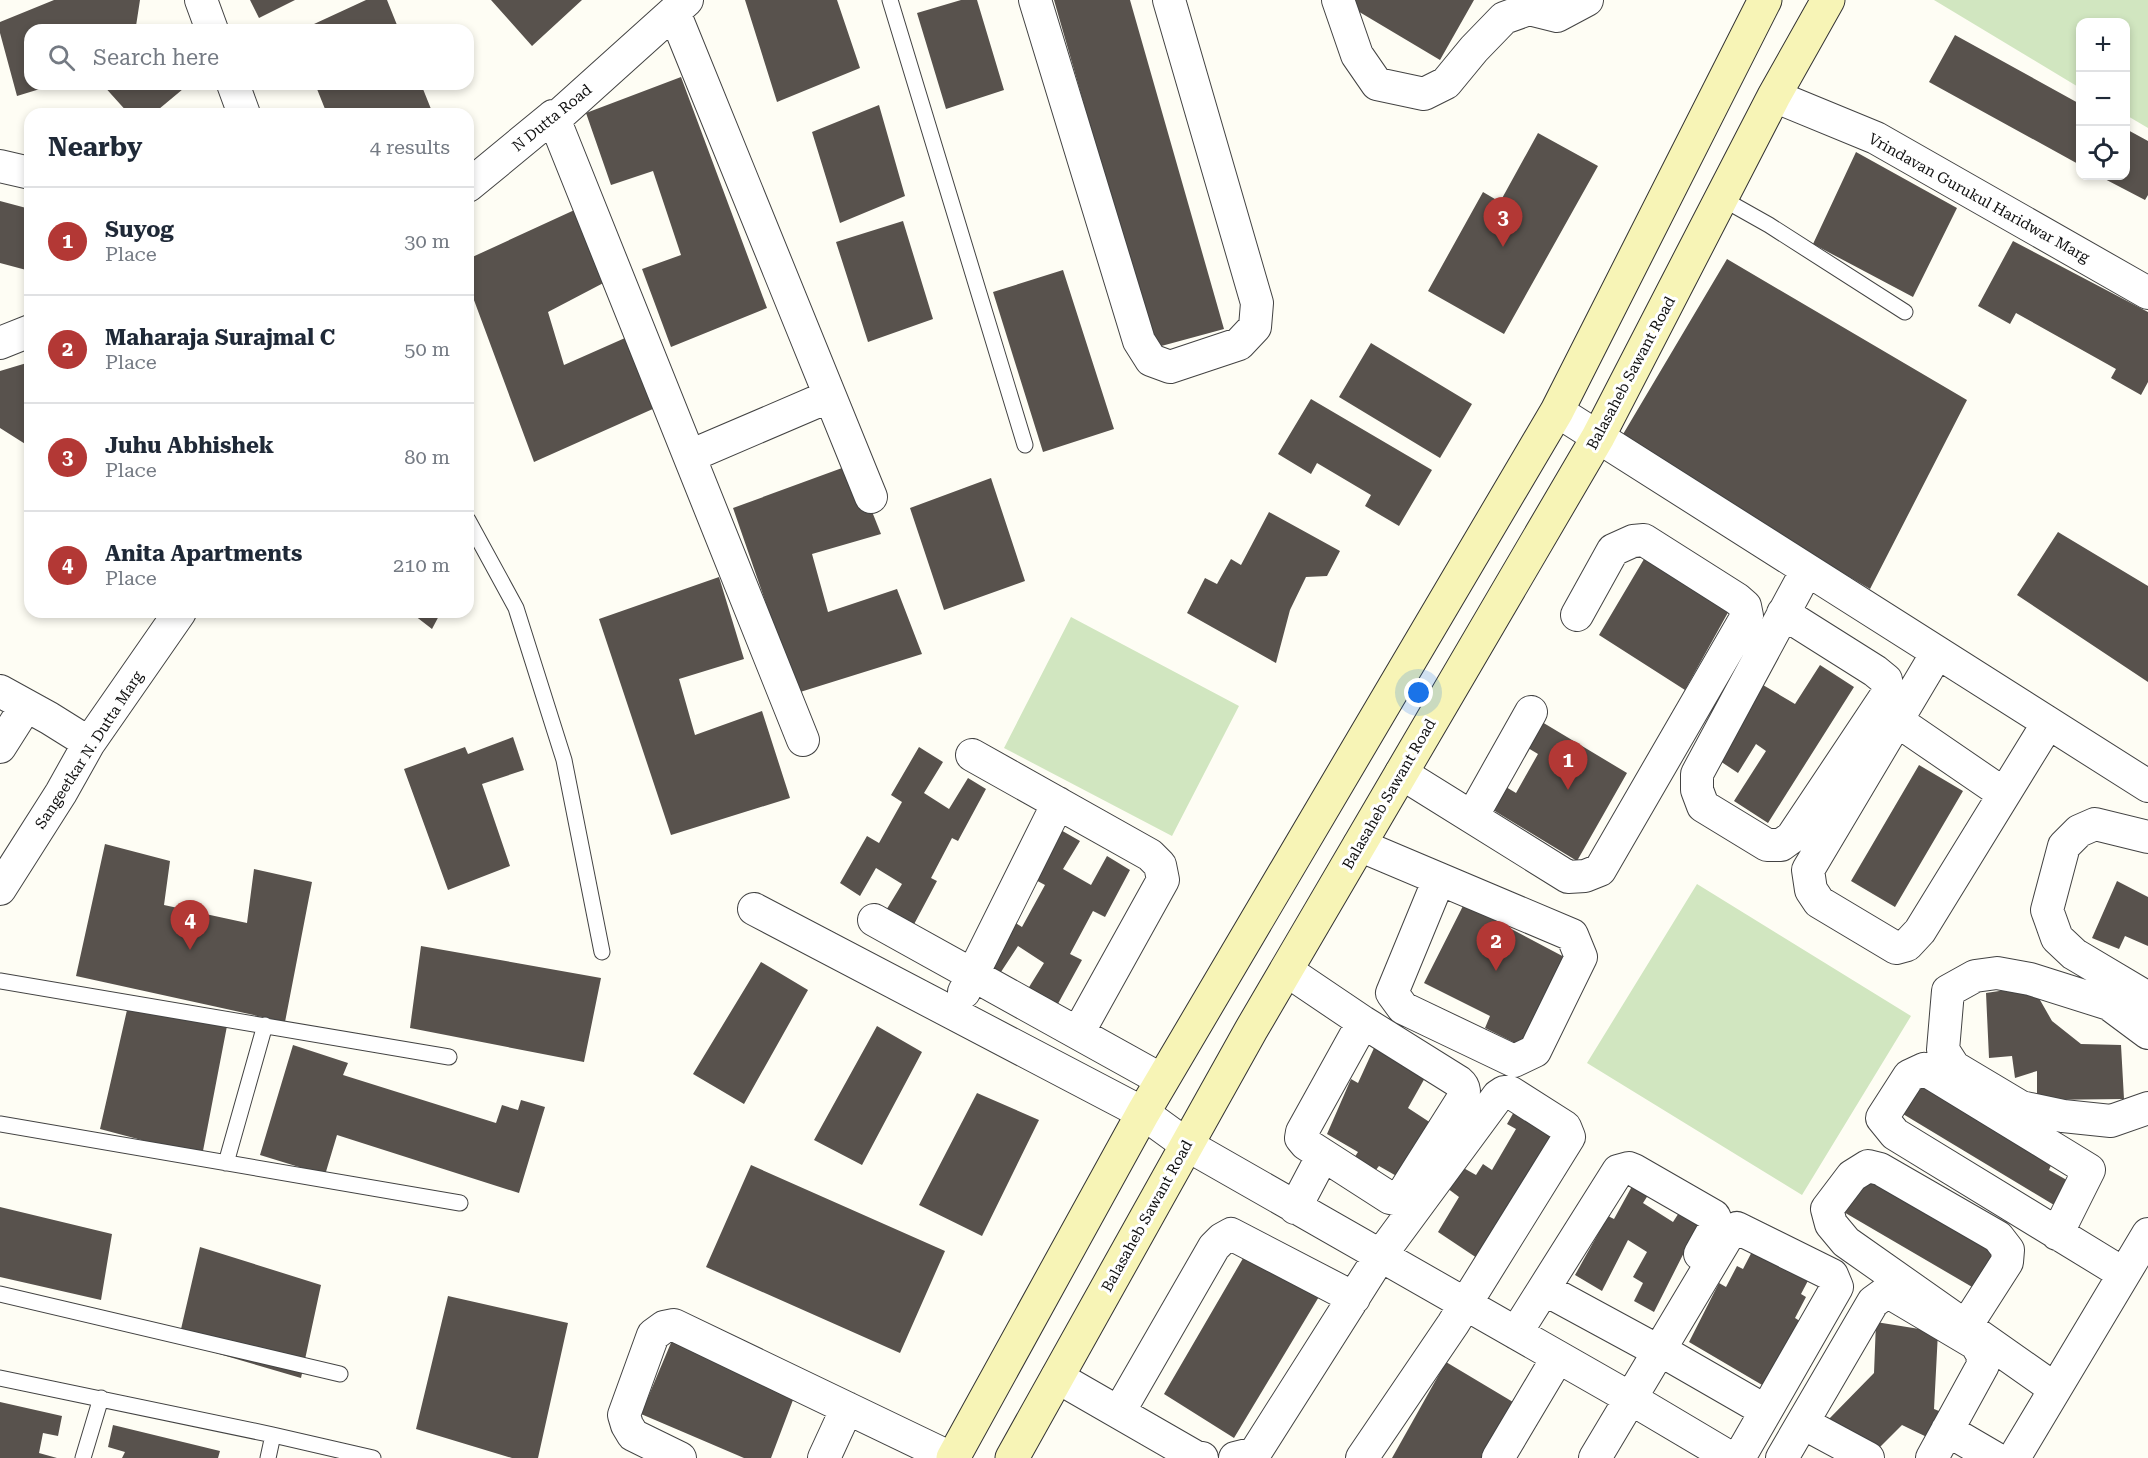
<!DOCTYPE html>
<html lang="en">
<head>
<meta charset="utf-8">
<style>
  body { margin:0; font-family:"Roboto Serif",serif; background:#f6f6f7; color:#1f2937 }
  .controls { position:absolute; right:18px; top:18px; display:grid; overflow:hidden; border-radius:12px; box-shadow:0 3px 9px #0003 }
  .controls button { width:54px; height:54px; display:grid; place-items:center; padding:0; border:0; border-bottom:2px solid #e0e1e3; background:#fff; color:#1f2937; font:30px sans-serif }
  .you { position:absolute; left:1419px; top:693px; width:21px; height:21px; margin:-15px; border:4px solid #fff; border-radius:50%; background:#1a73e8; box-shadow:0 0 0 9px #1a73e833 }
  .badge { display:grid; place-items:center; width:39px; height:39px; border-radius:50%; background:#b33835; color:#fff; font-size:20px; font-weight:700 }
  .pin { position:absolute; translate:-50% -50px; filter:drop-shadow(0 2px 3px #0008) }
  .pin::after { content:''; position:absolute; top:32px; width:21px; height:18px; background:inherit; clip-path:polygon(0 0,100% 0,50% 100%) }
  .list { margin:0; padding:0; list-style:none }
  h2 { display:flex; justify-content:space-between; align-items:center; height:78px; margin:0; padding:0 24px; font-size:26px }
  h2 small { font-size:20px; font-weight:400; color:#747a83 }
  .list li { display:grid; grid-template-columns:39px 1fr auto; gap:18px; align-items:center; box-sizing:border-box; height:108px; padding:0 24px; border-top:2px solid #e0e1e3 }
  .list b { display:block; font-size:22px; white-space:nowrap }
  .list p { margin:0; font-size:20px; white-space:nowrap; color:#747a83 }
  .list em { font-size:20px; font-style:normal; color:#747a83 }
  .icon { flex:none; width:33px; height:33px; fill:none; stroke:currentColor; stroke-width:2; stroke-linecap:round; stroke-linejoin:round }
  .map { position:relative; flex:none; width:2148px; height:1458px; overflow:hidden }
  .search { position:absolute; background:#fff; box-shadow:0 3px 9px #0003; left:24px; top:24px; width:450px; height:66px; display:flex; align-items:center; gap:15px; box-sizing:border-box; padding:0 21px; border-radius:18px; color:#747a83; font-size:22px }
  .panel { position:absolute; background:#fff; box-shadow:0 3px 9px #0003; left:24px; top:108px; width:450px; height:510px; border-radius:18px }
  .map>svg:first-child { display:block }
</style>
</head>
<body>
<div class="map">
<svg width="2148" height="1458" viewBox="0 0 2148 1458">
  <rect width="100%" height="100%" fill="#fefdf4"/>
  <path fill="#d1e6c0" d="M1934,0H2148V128L2126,115V22H2080V88Z
    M1071,617L1239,706L1172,836L1004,748Z
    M1697,884L1911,1016L1802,1195L1587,1063Z"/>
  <path fill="#58524d" d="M54,0H140L136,26L140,30H30V84L53,85L17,96L0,33V22Z
    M250,0H295L259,18Z
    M366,0H387L399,30H301Z
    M491,0H582L532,46Z
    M745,0H837L860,68L777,102Z
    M961,0H977L1004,90L946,109L917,13Z
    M1054,0H1130L1224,329L1154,348Z
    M1355,0H1474L1440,60L1351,7Z
    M1955,35L2080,104V165L1929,82Z
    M681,77L767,308L671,347L642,269L681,255L653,171L611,185L586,113Z
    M102,84H189L153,114H129Z
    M315,84H421L433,114H327Z
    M879,105L905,196L840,223L812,132Z
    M2126,129L2148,141V195L2145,200L2099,176H2126Z
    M1538,133L1598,166L1504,334L1428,291L1483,192L1500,202Z
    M1856,152L1957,208L1913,297L1813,244Z
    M0,201L30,209V271L0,263Z
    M581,207L611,279L548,312L564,365L625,338L655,408L534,462L468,284V259Z
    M903,221L933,319L868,342L836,242Z
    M2013,241L2148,312V382L2141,395L2111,378L2116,369L2016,313L2010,324L1978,306Z
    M1727,259L1967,400L1870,589L1619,441Z
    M1063,270L1114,429L1043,452L993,292Z
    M1371,343L1472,404L1440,458L1339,397Z
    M30,362V447L0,428V371Z
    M1311,399L1432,470L1399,526L1365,506L1371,495L1317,463L1311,474L1278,454Z
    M853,464L881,534L812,554L828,612L897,589L922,654L797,693L733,508Z
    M991,478L1025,581L944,610L910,508Z
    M1269,512L1340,551L1327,576L1306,577L1290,610L1276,663L1187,613L1205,578L1217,584L1231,559L1241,565Z
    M2058,532L2148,586V682L2017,595Z
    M1647,554L1731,607L1685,690L1599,635Z
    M719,577L744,659L679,679L695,735L762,711L790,798L671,835L599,619Z
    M410,612H441L432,629Z
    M1820,665L1854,687L1768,823L1734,801L1766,751L1756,744L1738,773L1717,759L1763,685L1795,704Z
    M1542,722L1627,773L1577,861L1493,810L1506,787L1516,793L1538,754L1528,748Z
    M513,737L524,770L482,784L510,866L448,890L404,769L465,747L468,754Z
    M919,747L943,762L924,793L949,809L968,778L986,789L958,841L952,838L931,878L937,881L912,928L885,912L902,884L876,868L860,896L840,883L867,836L879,843L902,802L891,795Z
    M1919,765L1963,791L1895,907L1851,881Z
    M1059,829L1080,841L1063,869L1091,885L1107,856L1130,870L1105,917L1093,911L1070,954L1082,960L1054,1011L1026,992L1044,963L1018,946L999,975L983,966L1009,919L1022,927L1045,885L1032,878Z
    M105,844L170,861L164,905L247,923L254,869L312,882L285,1022L76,976Z
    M2117,881L2148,897V946L2125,936L2119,949L2092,938Z
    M1464,904L1568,959L1523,1047L1485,1028L1490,1016L1424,983Z
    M421,946L601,978L584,1062L410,1028Z
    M761,962L808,990L744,1104L693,1074Z
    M2032,986L2052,1021L2081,1044L2121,1045L2124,1099L2037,1100V1071L2015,1078L2012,1056L1989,1058L1986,993Z
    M127,1010L227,1026L202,1156L100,1129Z
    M877,1026L922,1052L862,1165L814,1140Z
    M293,1045L348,1063L343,1075L496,1123L502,1105L518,1110L521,1100L545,1107L519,1193L337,1135L325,1175L260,1155Z
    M1374,1048L1426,1076L1408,1108L1431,1123L1400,1178L1379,1166L1375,1171L1354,1158L1358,1152L1327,1134L1351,1079L1358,1083Z
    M1923,1076L2052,1163L2049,1170L2072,1183L2059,1208L1903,1114Z
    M977,1093L1039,1120L982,1236L919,1205Z
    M1515,1110L1560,1136L1483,1262L1438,1232L1459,1197L1447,1188L1460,1166L1476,1175L1483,1164L1492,1170L1516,1129L1507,1124Z
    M751,1165L945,1251L900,1353L706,1267Z
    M1862,1177L1997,1252L1979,1291L1842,1211Z
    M1636,1179L1652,1189L1643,1203L1673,1222L1682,1208L1701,1219L1654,1312L1634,1301L1643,1283L1633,1277L1647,1252L1628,1240L1602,1291L1575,1275L1608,1216L1614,1219Z
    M0,1207L112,1234L101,1300L0,1277Z
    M1757,1242L1812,1273L1801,1294L1806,1297L1795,1318L1803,1323L1769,1389L1689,1342L1719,1283L1726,1287L1737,1266L1743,1269Z
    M200,1247L321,1285L301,1378L178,1342Z
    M1249,1248L1320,1295L1234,1438L1164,1394Z
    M448,1296L568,1323L538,1458H512L416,1429Z
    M1876,1322L1938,1332L1934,1409L1944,1413L1933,1440L1902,1425L1869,1458L1828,1420L1874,1373Z
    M673,1338L796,1392L771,1458H744L641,1414Z
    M1446,1362L1513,1402L1482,1458H1392Z
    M0,1402L62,1416L58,1436L43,1433L39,1453L57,1458H0Z
    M113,1425L220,1451L218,1458H122L125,1452L108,1447Z"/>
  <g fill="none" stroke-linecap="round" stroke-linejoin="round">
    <defs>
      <path id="lane" d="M890,0L1025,445
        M1721,198L1769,225L1905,312
        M468,520L516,608L564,760L602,952
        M0,981L449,1057
        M0,1124L460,1203
        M226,1163L265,1025
        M0,1294L340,1374
        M0,1378L273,1435L373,1458
        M83,1458L101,1398
        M268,1458L273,1435"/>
      <path id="street" d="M201,0L212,30
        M1035,0L1139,341L1151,360L1170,367L1239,344L1255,327L1257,303L1169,0
        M1338,0L1357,55L1377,84L1424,94L1446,83L1474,49L1504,18L1529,9L1557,16L1587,0
        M674,12L871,497
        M233,84L244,114
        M1774,96L1876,138L2148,293
        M553,116L803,740
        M0,166L30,173
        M468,186L553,116L556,118L687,0
        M0,343L30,331
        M1557,411L2148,786
        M690,456L830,396
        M1783,613L1875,671L1886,680L1888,693L1792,837L1781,845H1767L1703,806L1697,790V774L1807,570
        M1937,653L1808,870L1811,890L1819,902L1896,948L1907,945L1920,931L2048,723
        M0,691L49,718L89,743
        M1896,720L2004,794
        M0,747L26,706
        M972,755L1150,855L1160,865L1163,880L1078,1033
        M1401,773L1568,877L1585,876L1600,870L1747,616L1745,606L1737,599L1644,540L1633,541L1613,550L1577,615
        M1472,817L1531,712
        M2148,837L2095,824L2079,831L2064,846L2047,910L2057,938L2074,954L2148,998
        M1359,845L1572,935L1581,957L1535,1051L1514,1061L1403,1008L1392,993L1439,879
        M0,889L61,793L89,743L180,612
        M754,909L1143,1113L1187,1145L1623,1394L1731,1458
        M874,920L1162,1080
        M1286,970L1363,1022L1459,1082C1465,1087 1465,1093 1462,1100L1402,1195L1396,1199L1390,1198L1306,1144L1301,1138L1302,1132L1363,1022
        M964,992L1058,803
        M2148,1033L2109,1004L2030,979L1997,973L1975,976L1948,991L1943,1050L1954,1067L2021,1107L2063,1116L2111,1121L2148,1108
        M1295,1208L1323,1155
        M2057,1234L2089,1170L1924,1069L1909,1076L1882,1118L1895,1134L2124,1274
        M1544,1289L1649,1346
        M1966,1326L2007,1262L2008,1250L1998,1237L1880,1169L1868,1166L1852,1176L1827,1209L1831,1224L1846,1242L2055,1389
        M1516,1333L1618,1171L1629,1168L1634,1170L1714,1216L1717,1223L1715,1227L1700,1254
        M1660,1350L1766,1411
        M1057,1377L1196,1457L1202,1458
        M1119,1412L1214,1247L1222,1239L1231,1234L1354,1298
        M1803,1423L1868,1458
        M1947,1430L1995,1458
        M680,1458L633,1435L627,1425L624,1415L653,1335L664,1327L674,1325L951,1458
        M824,1458L847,1408
        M1235,1458L1255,1453L1380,1256L1498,1096L1504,1092H1510L1565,1127L1569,1137L1453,1324L1362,1458
        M1498,1458L1558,1357
        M1595,1458L1730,1232L1737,1228L1832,1275L1837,1287L1739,1458
        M1782,1458L1873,1302L1884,1294L1890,1293L1976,1344L1982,1354L1983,1365L1932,1458
        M2014,1458L2148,1234"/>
      <path id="secondary" d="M953,1458L1143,1113L1557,411L1765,0
        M1012,1458L1251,1030L1598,437L1774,96L1828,0"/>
    </defs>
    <use href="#lane" stroke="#434343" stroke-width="17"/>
    <use href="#street" stroke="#434343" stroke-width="34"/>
    <use href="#secondary" stroke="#323232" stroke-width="35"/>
    <use href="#lane" stroke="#fff" stroke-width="15"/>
    <use href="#street" stroke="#fff" stroke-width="32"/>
    <use href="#secondary" stroke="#f7f4b6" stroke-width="33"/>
  </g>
  <g text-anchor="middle" stroke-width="6" stroke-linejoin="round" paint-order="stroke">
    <g font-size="15" fill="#101010" stroke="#fff">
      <text transform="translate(552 118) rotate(-39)" y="5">N Dutta Road</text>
      <text transform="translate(1979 198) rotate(29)" y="5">Vrindavan Gurukul Haridwar Marg</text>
      <text transform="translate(1631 373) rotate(-62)" y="5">Balasaheb Sawant Road</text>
      <text transform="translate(89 750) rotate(-57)" y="5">Sangeetkar N. Dutta Marg</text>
      <text transform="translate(1389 794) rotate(-60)" y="5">Balasaheb Sawant Road</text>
      <text transform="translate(1147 1216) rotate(-61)" y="5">Balasaheb Sawant Road</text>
    </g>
  </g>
</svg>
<div class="controls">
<button>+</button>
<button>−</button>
<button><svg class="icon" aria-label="locate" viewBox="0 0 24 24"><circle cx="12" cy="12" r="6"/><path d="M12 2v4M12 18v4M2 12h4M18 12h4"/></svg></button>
</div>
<div class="you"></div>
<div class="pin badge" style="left:1568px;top:790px">1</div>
<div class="pin badge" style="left:1496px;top:971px">2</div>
<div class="pin badge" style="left:1503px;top:247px">3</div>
<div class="pin badge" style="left:190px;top:950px">4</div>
<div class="search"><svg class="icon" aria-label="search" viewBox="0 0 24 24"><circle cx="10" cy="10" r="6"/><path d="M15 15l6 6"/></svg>Search here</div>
<section class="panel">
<h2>Nearby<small>4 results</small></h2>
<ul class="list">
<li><span class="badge">1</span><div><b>Suyog</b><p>Place</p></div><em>30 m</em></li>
<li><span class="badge">2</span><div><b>Maharaja Surajmal C</b><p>Place</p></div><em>50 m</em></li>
<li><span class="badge">3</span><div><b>Juhu Abhishek</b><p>Place</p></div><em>80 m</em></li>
<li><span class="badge">4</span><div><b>Anita Apartments</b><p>Place</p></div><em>210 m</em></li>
</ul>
</section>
</div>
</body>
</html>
